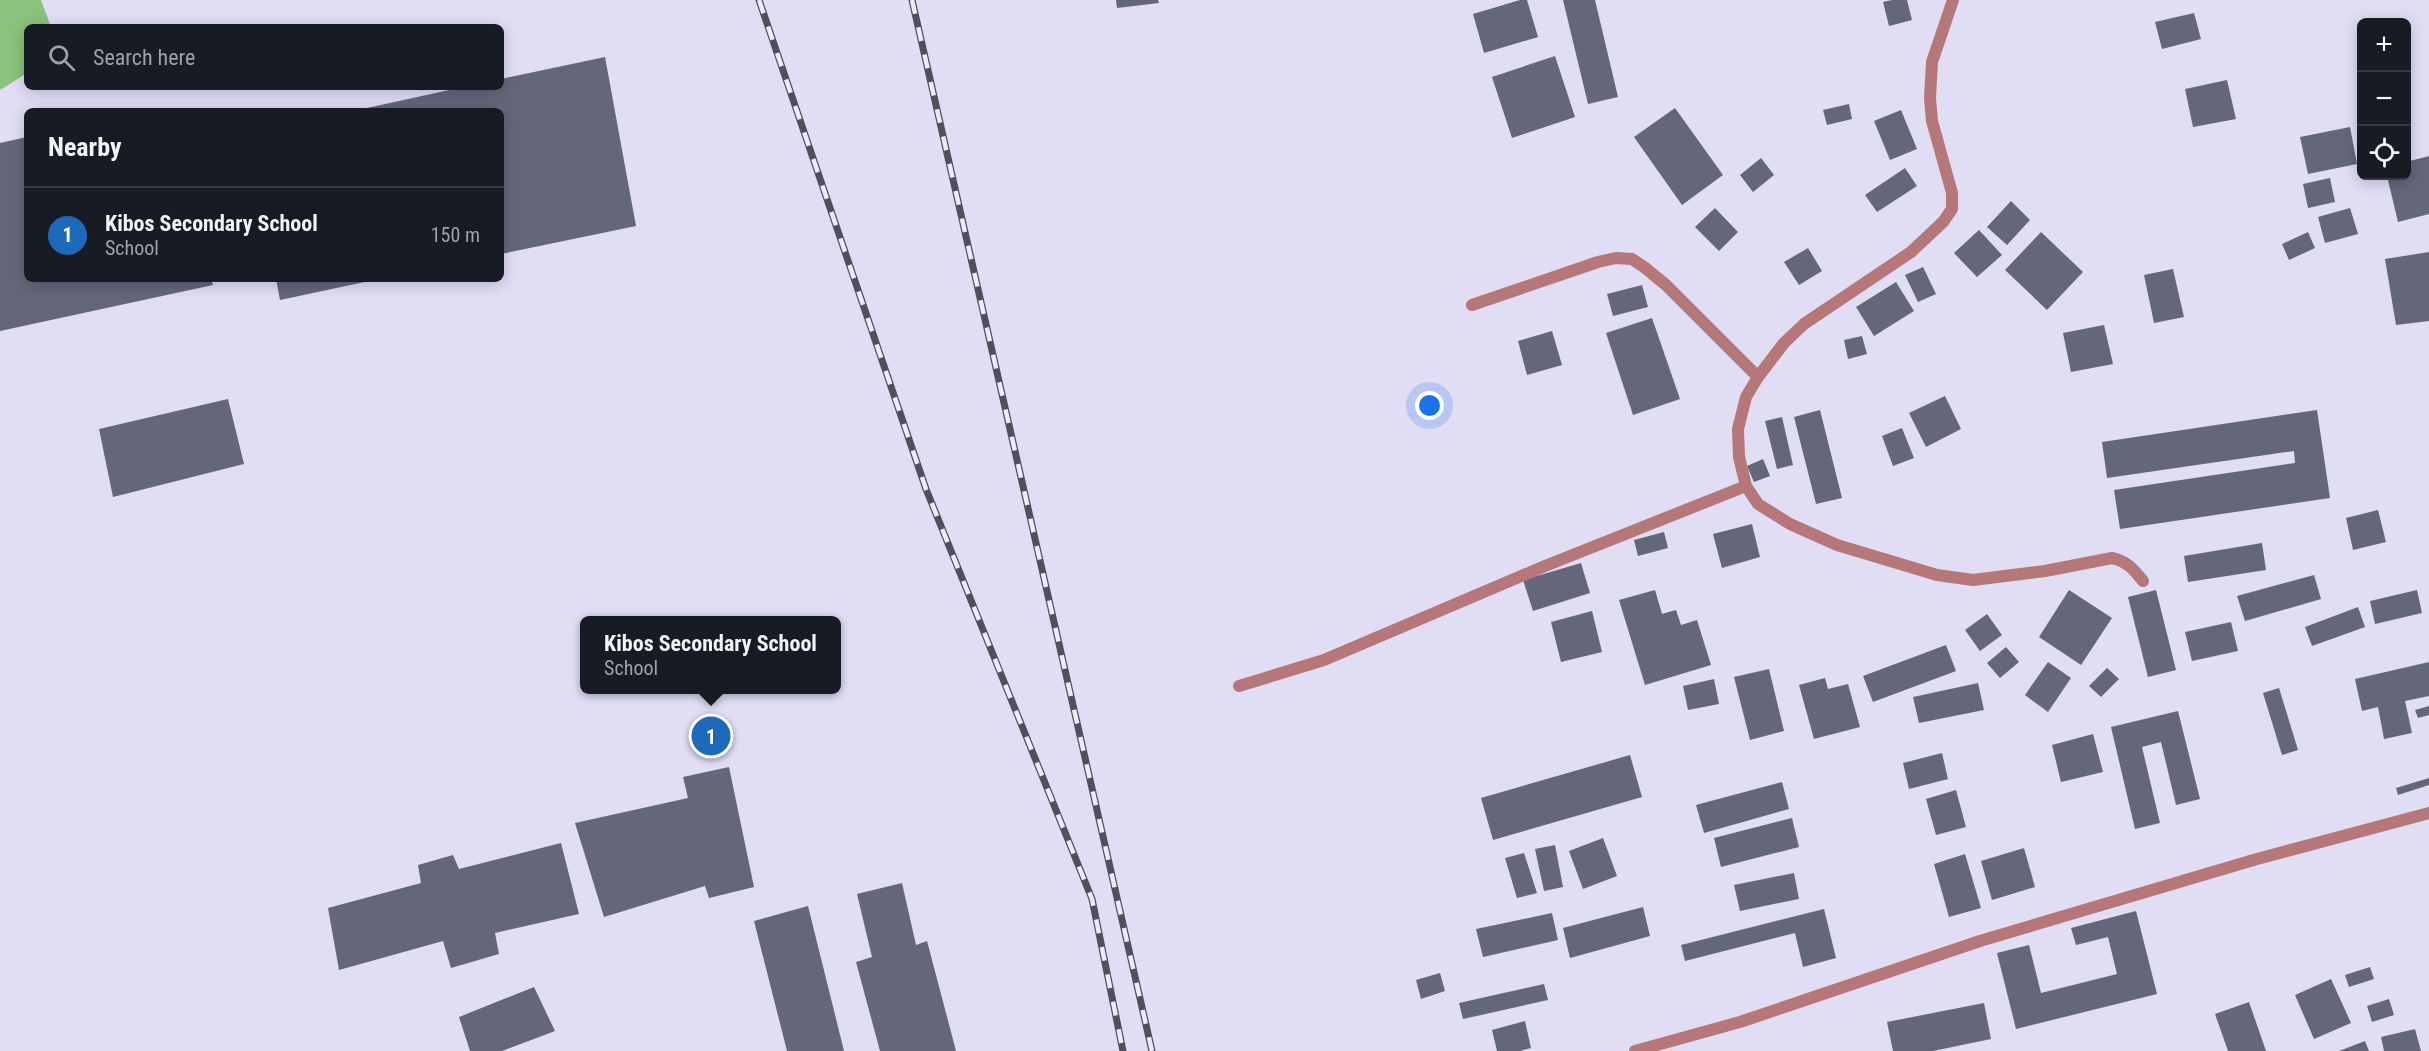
<!DOCTYPE html>
<html lang="en">
<head>
<meta charset="utf-8">
<style>
  body { margin:0; font-family:"Roboto Condensed",sans-serif; background:#20242c; color:#f1f3f6 }
  .controls { position:absolute; right:18px; top:18px; display:grid; overflow:hidden; border-radius:9px; box-shadow:0 3px 15px #0003 }
  .controls button { width:54px; height:54px; display:grid; place-items:center; padding:0; border:0; border-bottom:2px solid #363941; background:#171b24; color:#f1f3f6; font:30px sans-serif }
  .you { position:absolute; left:1430px; top:406px; width:21px; height:21px; margin:-15px; border:4px solid #fff; border-radius:50%; background:#1a73e8; box-shadow:0 0 0 9px #1a73e833 }
  .badge { display:grid; place-items:center; width:39px; height:39px; border-radius:50%; background:#1c6ab9; color:#fff; font-size:20px; font-weight:700 }
  .pin { position:absolute; translate:-50% -50%; border:3px solid #fff; box-shadow:0 2px 6px #0006 }
  .popup { position:absolute; left:580px; top:616px; width:261px; height:78px; box-sizing:border-box; display:grid; place-content:center; border-radius:9px; background:#171b24; filter:drop-shadow(0 2px 4px #0005); font-size:20px; white-space:nowrap; color:#9ea1a6 }
  .popup b { font-size:22px; color:#f1f3f6 }
  .popup::after { content:''; position:absolute; left:50%; top:100%; margin-left:-12px; border:12px solid transparent; border-top-color:#171b24 }
  .list { margin:0; padding:0; list-style:none }
  h2 { display:flex; justify-content:space-between; align-items:center; height:78px; margin:0; padding:0 24px; font-size:26px }
  h2 small { font-size:20px; font-weight:400; color:#9ea1a6 }
  .list li { display:grid; grid-template-columns:39px 1fr auto; gap:18px; align-items:center; box-sizing:border-box; height:96px; padding:0 24px; border-top:2px solid #363941 }
  .list b { display:block; font-size:22px; white-space:nowrap }
  .list p { margin:0; font-size:20px; white-space:nowrap; color:#9ea1a6 }
  .list em { font-size:20px; font-style:normal; color:#9ea1a6 }
  .icon { flex:none; width:33px; height:33px; fill:none; stroke:currentColor; stroke-width:2; stroke-linecap:round; stroke-linejoin:round }
  .map { position:relative; flex:none; width:2429px; height:1051px; overflow:hidden }
  .search { position:absolute; background:#171b24; box-shadow:0 3px 15px #0003; left:24px; top:24px; width:480px; height:66px; display:flex; align-items:center; gap:15px; box-sizing:border-box; padding:0 21px; border-radius:9px; color:#9ea1a6; font-size:22px }
  .panel { position:absolute; background:#171b24; box-shadow:0 3px 15px #0003; left:24px; top:108px; width:480px; height:174px; border-radius:9px }
  .map>svg:first-child { display:block }
</style>
</head>
<body>
<div class="map">
<svg width="2429" height="1051" viewBox="0 0 2429 1051">
  <rect width="100%" height="100%" fill="#e0ddf5"/>
  <path fill="#89c37d" d="M0,0H41L51,27H27V73L0,90Z"/>
  <path fill="#64667a" d="M1116,0H1158L1159,3L1117,8Z
    M1520,0H1527L1538,37L1484,53L1473,14Z
    M1563,0H1595L1618,97L1588,104Z
    M1892,0H1907L1912,20L1889,26L1883,2Z
    M2194,13L2201,39L2162,49L2155,22Z
    M1555,56L1575,117L1512,138L1492,77Z
    M605,57L636,226L501,254V111H353L463,87H501V79Z
    M2227,80L2236,119L2193,127L2185,89Z
    M1849,104L1852,119L1827,125L1823,110Z
    M1675,108L1723,175L1682,205L1634,137Z
    M1901,110L1917,149L1890,160L1874,121Z
    M2350,127L2357,164L2308,174L2300,137Z
    M27,137V279H211L213,285L0,331V143Z
    M2429,156V214L2398,222L2387,176H2406V162Z
    M1761,158L1774,175L1753,192L1740,175Z
    M1905,168L1917,186L1877,212L1865,195Z
    M2330,178L2335,202L2308,208L2303,184Z
    M2011,201L2030,220L2007,245L1987,227Z
    M1715,208L1738,232L1719,251L1695,227Z
    M2350,208L2358,234L2325,243L2318,217Z
    M1979,230L2002,255L1977,277L1954,253Z
    M2041,232L2083,272L2047,310L2005,270Z
    M2308,232L2315,248L2289,260L2282,244Z
    M1808,248L1822,271L1799,285L1784,262Z
    M2429,252V321L2396,325L2385,259Z
    M1923,267L1936,294L1918,302L1905,275Z
    M2173,269L2184,317L2154,323L2144,275Z
    M276,279H374V280L280,300Z
    M1896,282L1914,311L1874,336L1856,307Z
    M1642,285L1648,307L1613,316L1607,294Z
    M1652,318L1680,399L1633,415L1606,333Z
    M2104,325L2113,364L2071,372L2063,333Z
    M1552,331L1562,365L1527,375L1518,341Z
    M1862,336L1867,354L1848,359L1844,340Z
    M1945,396L1961,429L1926,447L1909,413Z
    M228,399L244,464L113,497L99,429Z
    M1820,410L1842,498L1816,504L1794,417Z
    M2317,410L2330,498L2120,529L2114,490L2295,463L2294,451L2107,478L2102,442Z
    M1782,417L1793,465L1777,469L1765,421Z
    M1902,428L1914,458L1893,466L1882,436Z
    M1763,459L1770,476L1754,482L1747,466Z
    M2378,510L2386,542L2353,550L2346,518Z
    M1752,524L1760,557L1722,568L1713,534Z
    M1664,532L1668,548L1638,556L1634,540Z
    M2262,543L2266,570L2188,582L2184,556Z
    M1581,563L1590,593L1533,611L1523,580Z
    M2314,575L2321,599L2245,621L2237,596Z
    M1655,590L1662,614L1676,610L1681,625L1697,620L1711,665L1645,685L1619,600Z
    M2069,590L2112,618L2081,665L2039,637Z
    M2156,590L2176,670L2148,677L2128,597Z
    M2417,590L2422,613L2375,624L2370,601Z
    M2358,607L2365,627L2312,646L2305,627Z
    M1592,611L1602,652L1561,662L1551,622Z
    M1987,614L2002,635L1980,651L1965,630Z
    M2231,622L2238,651L2192,661L2185,632Z
    M1946,645L1956,671L1873,702L1863,676Z
    M2006,647L2019,662L2000,678L1987,663Z
    M2048,662L2071,678L2048,712L2025,695Z
    M2429,662V696L2405,701L2412,733L2384,739L2378,707L2362,711L2355,679Z
    M2107,668L2119,679L2101,697L2089,686Z
    M1769,669L1784,731L1750,740L1734,677Z
    M1825,678L1828,689L1848,684L1860,727L1814,739L1799,685Z
    M1714,679L1719,704L1688,710L1683,686Z
    M1978,683L1984,710L1919,723L1913,697Z
    M2279,688L2298,750L2282,755L2263,693Z
    M2429,706V715L2418,718L2415,710Z
    M2178,711L2200,799L2176,805L2161,742L2142,747L2160,823L2135,829L2111,727Z
    M2093,734L2103,772L2061,782L2052,745Z
    M1942,753L1948,779L1909,789L1903,763Z
    M1630,755L1642,797L1493,840L1481,798Z
    M729,767L754,887L709,898L705,886L604,917L575,823L688,798L683,777Z
    M2429,778V785L2398,795L2396,788Z
    M1782,782L1789,809L1704,833L1696,805Z
    M1956,790L1966,827L1936,835L1926,799Z
    M1792,818L1799,847L1721,867L1714,838Z
    M1603,838L1617,876L1583,889L1569,851Z
    M561,843L579,914L495,933L499,954L451,968L443,941L339,970L328,908L421,883L418,865L453,855L459,869Z
    M1555,845L1563,887L1544,891L1535,849Z
    M2024,848L2035,887L1992,900L1981,861Z
    M1524,853L1537,893L1517,898L1505,858Z
    M1965,854L1981,908L1949,917L1934,864Z
    M1794,873L1799,899L1740,911L1734,885Z
    M902,883L916,945L927,941L956,1051H880L856,962L872,957L857,894Z
    M808,906L844,1051H787L754,921Z
    M1643,907L1650,936L1570,958L1563,928Z
    M1824,909L1836,958L1803,967L1795,933L1685,961L1681,945Z
    M2136,911L2157,994L2016,1029L1997,953L2029,945L2041,993L2117,974L2108,937L2076,945L2071,928Z
    M1552,913L1558,940L1483,957L1476,929Z
    M2370,967L2374,979L2349,987L2345,975Z
    M1440,973L1445,991L1421,999L1416,980Z
    M2331,979L2351,1023L2314,1039L2295,995Z
    M1544,984L1548,1000L1463,1019L1459,1003Z
    M534,987L555,1031L502,1051H470L459,1017Z
    M2389,999L2394,1015L2372,1022L2367,1006Z
    M2249,1002L2266,1051H2228L2215,1014Z
    M1984,1003L1991,1039L1933,1051H1893L1887,1022Z
    M1525,1021L1531,1048L1520,1051H1497L1492,1030Z
    M2415,1029L2421,1051H2384L2381,1037Z
    M2365,1041L2369,1051H2339Z"/>
  <g fill="none" stroke-linecap="round" stroke-linejoin="round">
    <path stroke="#b67779" stroke-width="12" d="M1953,0L1932,62L1930,98L1932,121L1952,193V209L1943,222L1911,252L1804,324L1784,343L1758,377L1746,397L1738,429L1739,457L1746,486L1758,504L1790,524L1837,545L1937,575L1973,580L2045,571L2112,558C2127,561 2134,570 2143,581
      M1472,305L1598,262L1616,258L1632,259L1644,267L1666,285L1758,377
      M1239,686L1324,660L1545,566L1746,486
      M1635,1051L1740,1022L1980,941L2257,859L2429,813"/>
    <defs>
      <path id="rail" d="M759,0L926,489L1092,899L1123,1051
        M912,0L1152,1051"/>
    </defs>
    <use href="#rail" stroke="#514f5c" stroke-width="7"/>
    <use href="#rail" stroke="#edeafe" stroke-width="4.5" stroke-dasharray="14" stroke-linecap="butt"/>
  </g>
</svg>
<div class="controls">
<button>+</button>
<button>−</button>
<button><svg class="icon" aria-label="locate" viewBox="0 0 24 24"><circle cx="12" cy="12" r="6"/><path d="M12 2v4M12 18v4M2 12h4M18 12h4"/></svg></button>
</div>
<div class="you"></div>
<div class="pin badge" style="left:711px;top:736px">1</div>
<div class="popup"><b>Kibos Secondary School</b>School</div>
<div class="search"><svg class="icon" aria-label="search" viewBox="0 0 24 24"><circle cx="10" cy="10" r="6"/><path d="M15 15l6 6"/></svg>Search here</div>
<section class="panel">
<h2>Nearby<small></small></h2>
<ul class="list">
<li><span class="badge">1</span><div><b>Kibos Secondary School</b><p>School</p></div><em>150 m</em></li>
</ul>
</section>
</div>
</body>
</html>
